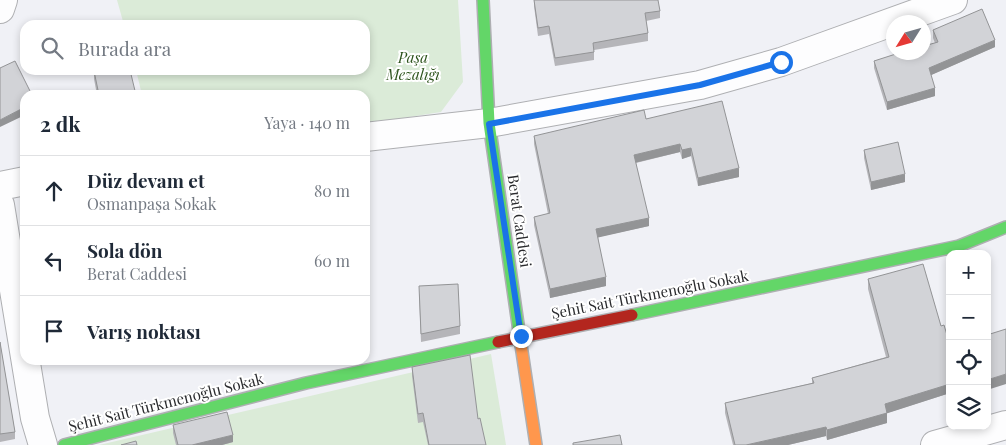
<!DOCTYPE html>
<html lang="tr">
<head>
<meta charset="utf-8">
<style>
  body { margin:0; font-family:"Playfair Display",serif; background:#f2f2f3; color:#1f2937 }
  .controls { position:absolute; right:15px; bottom:15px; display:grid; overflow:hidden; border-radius:10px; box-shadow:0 2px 8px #0003 }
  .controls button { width:45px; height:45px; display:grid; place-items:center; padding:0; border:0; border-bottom:1px solid #e0e1e3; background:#fff; color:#1f2937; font:25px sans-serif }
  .compass { position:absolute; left:886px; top:15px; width:45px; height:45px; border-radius:50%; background:#fff; box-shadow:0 2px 8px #0003; rotate:233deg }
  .stop { position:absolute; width:15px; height:15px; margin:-11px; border:4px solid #1a73e8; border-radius:50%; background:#fff }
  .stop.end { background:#1a73e8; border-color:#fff; box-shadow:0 1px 5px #0008 }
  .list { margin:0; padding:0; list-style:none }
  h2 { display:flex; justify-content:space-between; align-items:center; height:65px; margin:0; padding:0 20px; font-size:21px }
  h2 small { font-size:16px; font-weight:400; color:#747a83 }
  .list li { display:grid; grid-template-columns:32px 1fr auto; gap:15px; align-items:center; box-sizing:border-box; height:70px; padding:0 20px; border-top:1px solid #e0e1e3 }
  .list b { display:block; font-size:19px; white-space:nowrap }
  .list p { margin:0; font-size:16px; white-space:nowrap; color:#747a83 }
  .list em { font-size:16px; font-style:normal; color:#747a83 }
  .icon { flex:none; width:28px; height:28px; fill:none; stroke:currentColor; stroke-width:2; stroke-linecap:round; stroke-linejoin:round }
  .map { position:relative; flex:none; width:1006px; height:445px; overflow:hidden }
  .search { position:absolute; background:#fff; box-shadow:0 2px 8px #0003; left:20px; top:20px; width:350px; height:55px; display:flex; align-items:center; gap:12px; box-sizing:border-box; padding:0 18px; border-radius:15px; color:#747a83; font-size:19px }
  .panel { position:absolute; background:#fff; box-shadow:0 2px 8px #0003; left:20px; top:90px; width:350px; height:275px; border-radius:15px }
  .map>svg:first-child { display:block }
</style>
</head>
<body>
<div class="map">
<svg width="1006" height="445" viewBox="0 0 1006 445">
  <rect width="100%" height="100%" fill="#f0f1f6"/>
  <path fill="#dbebd8" d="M117,0H458L463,82L441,112L365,124V95H142L136,70H365V25H124Z
    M491,354L506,445H99Z"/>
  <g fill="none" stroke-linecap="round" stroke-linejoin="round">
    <defs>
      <path id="street" d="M0,9L3,0
        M365,137L489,123L700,85L781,62L953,0
        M0,186L25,181
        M0,205L35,418L43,445
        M935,445L1006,425"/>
      <path id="fast" d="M483,0L489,123L521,345
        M632,315L959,246L1006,227
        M64,445L306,383L498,342"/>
      <path id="slow" d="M521,345L536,445"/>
      <path id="jam" d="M498,342L632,315"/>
    </defs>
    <use href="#street" stroke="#aeafb2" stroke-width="30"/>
    <use href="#fast" stroke="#aeafb2" stroke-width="14"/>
    <use href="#slow" stroke="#aeafb2" stroke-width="14"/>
    <use href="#jam" stroke="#aeafb2" stroke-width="14"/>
    <use href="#street" stroke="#fdfdfe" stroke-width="28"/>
    <use href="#fast" stroke="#63d668" stroke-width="11"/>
    <use href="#slow" stroke="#ff974d" stroke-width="11"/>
    <use href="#jam" stroke="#b3261e" stroke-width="11"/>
  </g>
  <path fill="#b5b5b9" d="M534,0L660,11V18L646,21L648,33V41L594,50V60L555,66L549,34L538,36L534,6Z
    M933,30L995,47L931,75L935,96L887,110L874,68V61L935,43L933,38Z
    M94,71L136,95H97L94,79Z
    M646,119L739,177L698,186L691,156L682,159L680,152L636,163L649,226L598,237L606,286L550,298L534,225V217L548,214L534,144V136Z
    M864,150L905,182L871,190L864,158Z
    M868,279L941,326L950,345V393L887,413V423L827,440L826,436L788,445H733L725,413V403L812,383V378L886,357L868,289Z
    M419,294L460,326V334L421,342Z
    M0,342L15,432V439L0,442Z
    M412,367L478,419L486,445H428L423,422L418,423L412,376Z
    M173,425L233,442L222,445H176L173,433Z"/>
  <path fill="#939496" d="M995,40V47L929,76V68Z
    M935,88V96L887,110V102Z
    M25,107V115L0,127V120Z
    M680,144V152L634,163V155Z
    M691,148V156L682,159V150Z
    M739,168V177L698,186V178Z
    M905,174V182L871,190V182Z
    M649,218V226L596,238V229Z
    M606,277V286L550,298V289Z
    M1006,374V384L987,390V380Z
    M950,384V393L885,414V404Z
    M887,413V423L827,440V430Z
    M826,427V436L788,445H746Z
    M233,435V442L222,445H192Z"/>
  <path fill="#d2d3d7" stroke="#939496" d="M534,0H658L660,11L645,13L648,33L593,43L594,52L555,58L549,26L538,28Z
    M982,9L995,40L929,68L935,88L887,102L874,61L902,52H924V46L938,42L933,30Z
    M15,61L32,95H25V107L0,120V68Z
    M98,70H130L136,95H99L94,71Z
    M722,101L739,168L698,178L691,148L682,150L680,144L634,155L649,218L596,229L606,277L550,289L534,217L550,213L534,136L644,110L646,119Z
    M898,142L905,174L871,182L864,150Z
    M923,264L941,326L944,325L950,345V384L885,404L887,413L827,430L826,427L746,445H735L725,403L814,383L812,378L889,357L868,279Z
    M458,284L460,326L421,334L419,286Z
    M1006,329V374L987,380V335Z
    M0,342L15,432L0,434Z
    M470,355L478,419L480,418L486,445H429L423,413L418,414L412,367Z
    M227,412L233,435L192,445H178L173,425Z
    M620,435L622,445H573V443Z
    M136,441L137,445H121Z"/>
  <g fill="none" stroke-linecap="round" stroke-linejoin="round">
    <path stroke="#1a73e8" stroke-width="6" d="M521,336L489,124L700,85L781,62"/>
  </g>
  <g text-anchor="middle" stroke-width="4" stroke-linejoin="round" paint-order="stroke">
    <g font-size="15" font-style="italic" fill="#2e541d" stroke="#fff">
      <text x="413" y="63">Paşa<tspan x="413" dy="17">Mezalığı</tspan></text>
    </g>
    <g font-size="15" fill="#2a2b2e" stroke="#fff">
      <text transform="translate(519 221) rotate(82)" y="5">Berat Caddesi</text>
      <text transform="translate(650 295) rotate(-11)" y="5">Şehit Sait Türkmenoğlu Sokak</text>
      <text transform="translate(166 403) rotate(-14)" y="5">Şehit Sait Türkmenoğlu Sokak</text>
    </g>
  </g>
</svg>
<div class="controls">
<button>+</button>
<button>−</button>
<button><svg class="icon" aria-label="locate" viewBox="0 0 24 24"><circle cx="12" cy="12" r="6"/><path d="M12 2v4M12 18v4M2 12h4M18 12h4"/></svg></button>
<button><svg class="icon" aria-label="layers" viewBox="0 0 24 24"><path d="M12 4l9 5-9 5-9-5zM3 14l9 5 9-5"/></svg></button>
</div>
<svg class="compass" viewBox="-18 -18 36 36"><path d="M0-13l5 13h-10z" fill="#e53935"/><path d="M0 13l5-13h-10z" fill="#747a83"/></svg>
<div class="stop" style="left:781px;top:62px"></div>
<div class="stop end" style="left:521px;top:336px"></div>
<div class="search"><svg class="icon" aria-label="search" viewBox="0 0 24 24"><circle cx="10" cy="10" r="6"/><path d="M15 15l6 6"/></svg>Burada ara</div>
<section class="panel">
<h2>2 dk<small>Yaya · 140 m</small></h2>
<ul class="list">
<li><svg class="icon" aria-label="ahead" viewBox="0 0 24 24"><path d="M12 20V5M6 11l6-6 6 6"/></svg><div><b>Düz devam et</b><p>Osmanpaşa Sokak</p></div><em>80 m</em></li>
<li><svg class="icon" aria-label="left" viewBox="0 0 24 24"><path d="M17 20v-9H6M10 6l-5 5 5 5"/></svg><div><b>Sola dön</b><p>Berat Caddesi</p></div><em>60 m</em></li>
<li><svg class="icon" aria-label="arrive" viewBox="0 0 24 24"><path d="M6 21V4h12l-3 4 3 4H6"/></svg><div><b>Varış noktası</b></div></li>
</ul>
</section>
</div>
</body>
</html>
